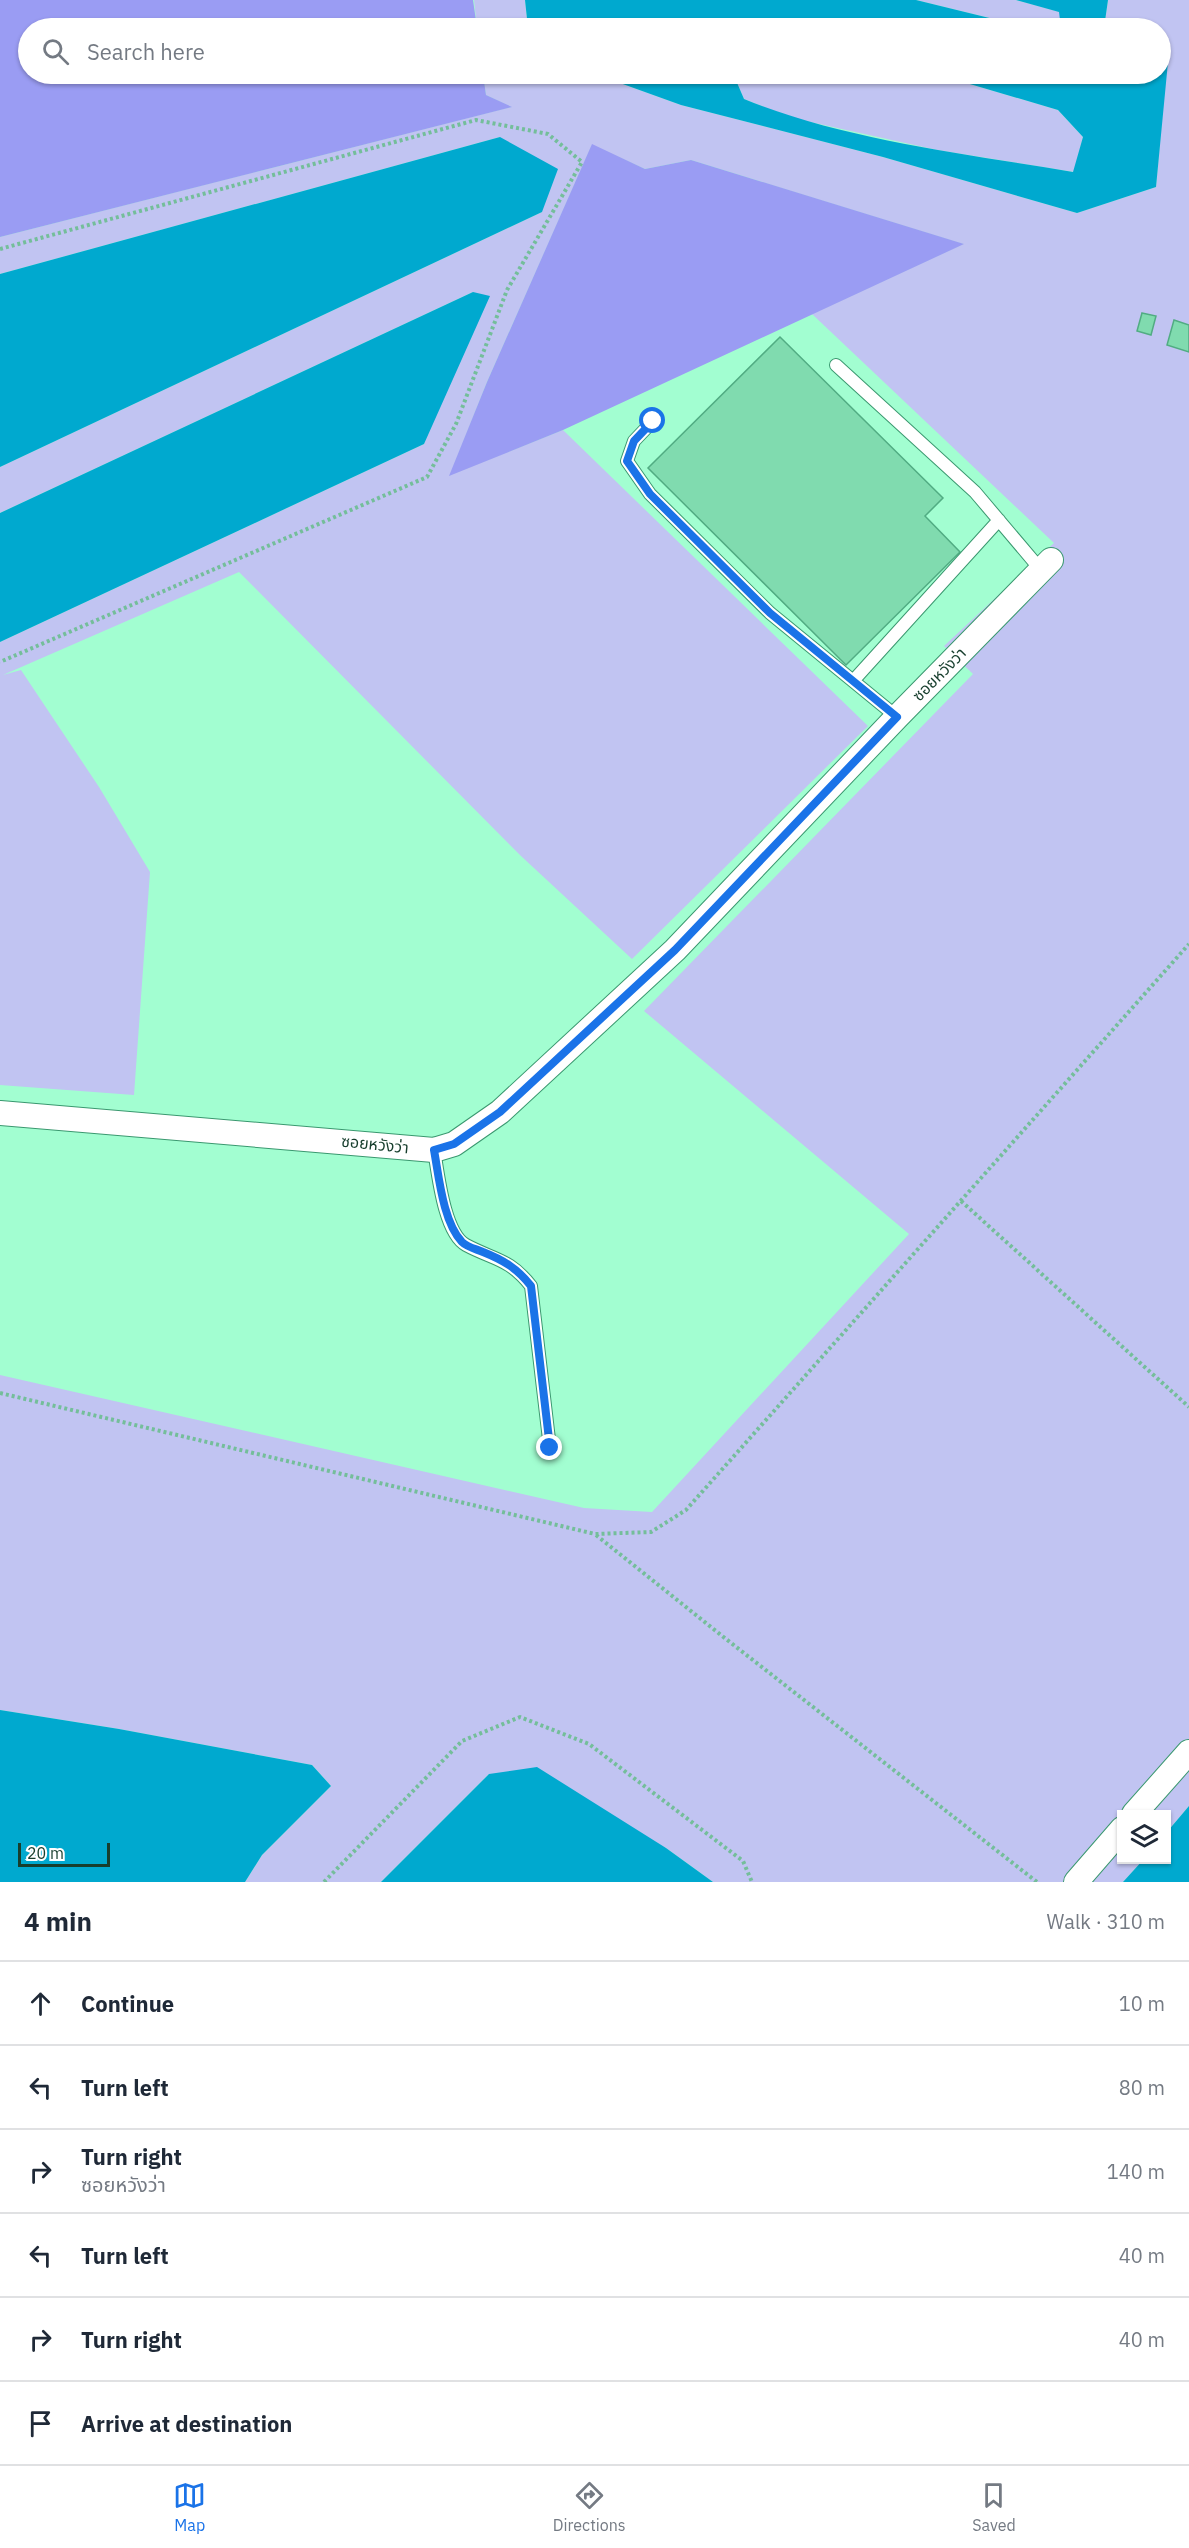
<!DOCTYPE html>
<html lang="en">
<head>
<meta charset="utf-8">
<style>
  body { margin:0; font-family:"IBM Plex Sans","Noto Sans Thai",sans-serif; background:#f6f6f7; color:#1f2937 }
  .controls { position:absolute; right:18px; bottom:18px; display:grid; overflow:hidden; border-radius:0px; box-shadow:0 2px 4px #0004 }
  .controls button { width:54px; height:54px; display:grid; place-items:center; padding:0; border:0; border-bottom:2px solid #e0e1e3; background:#fff; color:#1f2937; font:30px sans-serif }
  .scale { position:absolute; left:18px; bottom:15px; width:92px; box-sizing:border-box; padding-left:6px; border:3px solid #173e2d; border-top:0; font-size:16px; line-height:21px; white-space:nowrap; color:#173e2d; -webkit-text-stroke:4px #fff; paint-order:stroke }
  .stop { position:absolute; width:18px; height:18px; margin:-14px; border:4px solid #1a73e8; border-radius:50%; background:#fff }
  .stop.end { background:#1a73e8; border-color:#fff; box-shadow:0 2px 6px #0008 }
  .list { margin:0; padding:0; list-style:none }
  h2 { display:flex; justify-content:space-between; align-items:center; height:78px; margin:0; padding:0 24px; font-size:26px }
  h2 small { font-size:20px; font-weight:400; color:#747a83 }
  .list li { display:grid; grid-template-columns:39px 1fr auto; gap:18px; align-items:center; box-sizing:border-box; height:84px; padding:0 24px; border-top:2px solid #e0e1e3 }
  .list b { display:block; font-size:22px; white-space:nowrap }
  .list p { margin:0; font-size:20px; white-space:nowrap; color:#747a83 }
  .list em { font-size:20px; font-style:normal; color:#747a83 }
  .icon { flex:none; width:33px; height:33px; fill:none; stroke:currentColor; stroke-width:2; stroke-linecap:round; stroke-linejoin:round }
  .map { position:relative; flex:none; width:1189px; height:1882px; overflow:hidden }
  .search { position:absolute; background:#fff; box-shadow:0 2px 4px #0004; left:18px; right:18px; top:18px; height:66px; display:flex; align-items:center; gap:15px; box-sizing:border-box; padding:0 21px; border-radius:33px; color:#747a83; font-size:22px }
  .sheet { height:582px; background:#fff }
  nav { display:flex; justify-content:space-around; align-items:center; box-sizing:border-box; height:84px; border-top:2px solid #e0e1e3; background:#fff; font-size:16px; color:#747a83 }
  nav a { display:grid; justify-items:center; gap:3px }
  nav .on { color:#1a73e8 }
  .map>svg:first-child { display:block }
</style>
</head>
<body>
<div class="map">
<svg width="1189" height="1882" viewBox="0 0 1189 1882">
  <rect width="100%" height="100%" fill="#a2fed1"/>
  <path fill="#c1c4f2" d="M474,0H525L528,28H477Z
    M916,0H1016L1060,12L1061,28H1030Z
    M1108,0H1189V1806L1167,1832L1166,1814H1122V1860H1143L1123,1882H713L666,1848L489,1774L381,1882H245L262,1855L331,1786L312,1765L119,1729L0,1710V1375L584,1508L652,1512L909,1234L644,1011L973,674L944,646L1054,543L812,314L963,244L691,160L645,169L592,145L487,382L450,475L563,430L868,726L632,959L521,856L239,572L3,675L21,670L99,787L150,872L134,1095L0,1085V642L424,444L473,292L0,513V467L542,212L500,137L0,274V237L511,107L486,95L483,74H595L681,105L883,157L1077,213L1156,187L1167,62L1161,61L1160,28H1104Z
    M747,74H936L1058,110L1083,137L1074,172L937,150L792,118L744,99L735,78Z"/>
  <path fill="#9a9cf3" d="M0,0H473L477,28H28V74H483L486,95L512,107L0,237Z
    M592,144L645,169L691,160L964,244L563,430L449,476L487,382Z"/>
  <path fill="#00a9cf" d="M525,0H916L1030,28H528Z
    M1016,0H1108L1104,28H1061L1059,12Z
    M1161,61L1168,62L1156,187L1077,213L883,157L681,105L595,74H747L735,78L744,99C844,140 966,154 1073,172L1083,137L1058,110L936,74H1160Z
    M500,137L558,169L542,212L0,467V274Z
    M473,292L490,296L424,444L0,642V513Z
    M0,1710L119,1729L312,1765L331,1786L262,1855L245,1882H0Z
    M537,1767L666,1848L713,1882H381L489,1774Z
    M1189,1806V1882H1123L1143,1860H1166L1167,1832Z"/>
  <path fill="#80dbaf" stroke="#51ac83" stroke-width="1.5" d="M1142,313L1156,316L1151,335L1137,331Z
    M1174,320L1189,325V352L1167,345Z
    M780,337L943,498L925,516L960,552L846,665L648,468Z"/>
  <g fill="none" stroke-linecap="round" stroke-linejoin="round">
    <defs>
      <path id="lane" d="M836,365L975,492L1041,570
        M653,421L634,441L627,461L650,494L770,613L897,717
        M853,681L999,520
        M434,1150C438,1173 444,1233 466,1245C494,1260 509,1258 531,1286L550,1448"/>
      <path id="street" d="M0,1113L434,1150L454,1144L500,1112L675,950L897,717L1051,560
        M1134,1814L1189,1752
        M1076,1882L1122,1829"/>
    </defs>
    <use href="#lane" stroke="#3a986f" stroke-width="14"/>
    <use href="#street" stroke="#3a986f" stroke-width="26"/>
    <path stroke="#74be9a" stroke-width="4" stroke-dasharray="3 3" stroke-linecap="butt" d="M0,249L476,120L548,134L582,162L507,290L456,424L427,477L0,662
      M961,1201L1189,1407
      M0,1393L595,1534L651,1532L686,1510L1189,944
      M596,1535L726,1639L1037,1882
      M324,1882L462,1741L520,1717L589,1744L743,1861L752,1882"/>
    <use href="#lane" stroke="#fff" stroke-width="12"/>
    <use href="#street" stroke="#fff" stroke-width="24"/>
  </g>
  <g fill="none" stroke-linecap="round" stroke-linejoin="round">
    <path stroke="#1a73e8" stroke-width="8" d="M550,1448L531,1286C517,1268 503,1260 483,1252C476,1249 467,1247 462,1242C443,1222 439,1177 434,1150L454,1144L500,1112L675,950L897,717L770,613L650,494L627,461L634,441L653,421"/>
  </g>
  <g text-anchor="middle" stroke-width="6" stroke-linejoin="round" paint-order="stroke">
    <g font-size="16" fill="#173e2d" stroke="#fff">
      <text transform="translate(939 674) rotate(-45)" y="6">ซอยหวังว่า</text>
      <text transform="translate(375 1144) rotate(6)" y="6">ซอยหวังว่า</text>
    </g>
  </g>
</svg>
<div class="controls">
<button><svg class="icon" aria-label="layers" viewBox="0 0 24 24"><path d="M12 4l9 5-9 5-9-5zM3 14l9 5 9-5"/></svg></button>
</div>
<div class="scale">20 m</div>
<div class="stop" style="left:653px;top:421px"></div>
<div class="stop end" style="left:550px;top:1448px"></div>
<div class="search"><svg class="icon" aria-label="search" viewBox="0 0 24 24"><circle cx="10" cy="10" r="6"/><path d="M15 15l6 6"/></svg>Search here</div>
</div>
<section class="sheet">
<h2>4 min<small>Walk · 310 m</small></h2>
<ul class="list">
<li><svg class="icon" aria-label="ahead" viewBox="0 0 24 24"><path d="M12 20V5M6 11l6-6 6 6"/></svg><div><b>Continue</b></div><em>10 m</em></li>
<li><svg class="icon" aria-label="left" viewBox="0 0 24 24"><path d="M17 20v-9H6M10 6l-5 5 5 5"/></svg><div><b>Turn left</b></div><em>80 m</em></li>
<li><svg class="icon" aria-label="right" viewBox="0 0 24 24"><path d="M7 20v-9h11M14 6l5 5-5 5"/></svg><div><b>Turn right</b><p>ซอยหวังว่า</p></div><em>140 m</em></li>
<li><svg class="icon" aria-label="left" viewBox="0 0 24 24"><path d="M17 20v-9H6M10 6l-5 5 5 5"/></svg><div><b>Turn left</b></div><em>40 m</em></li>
<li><svg class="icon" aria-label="right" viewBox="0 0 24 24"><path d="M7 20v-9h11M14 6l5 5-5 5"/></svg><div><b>Turn right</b></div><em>40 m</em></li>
<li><svg class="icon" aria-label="arrive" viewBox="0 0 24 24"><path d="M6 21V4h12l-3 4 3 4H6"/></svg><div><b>Arrive at destination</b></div></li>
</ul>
</section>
<nav>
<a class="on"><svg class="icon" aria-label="map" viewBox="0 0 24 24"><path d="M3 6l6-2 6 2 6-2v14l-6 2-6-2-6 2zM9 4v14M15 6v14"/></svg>Map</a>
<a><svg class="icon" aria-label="directions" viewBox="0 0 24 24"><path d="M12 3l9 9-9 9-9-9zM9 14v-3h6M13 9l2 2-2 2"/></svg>Directions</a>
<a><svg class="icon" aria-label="saved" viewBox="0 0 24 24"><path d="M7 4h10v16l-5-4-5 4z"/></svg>Saved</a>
</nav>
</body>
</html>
